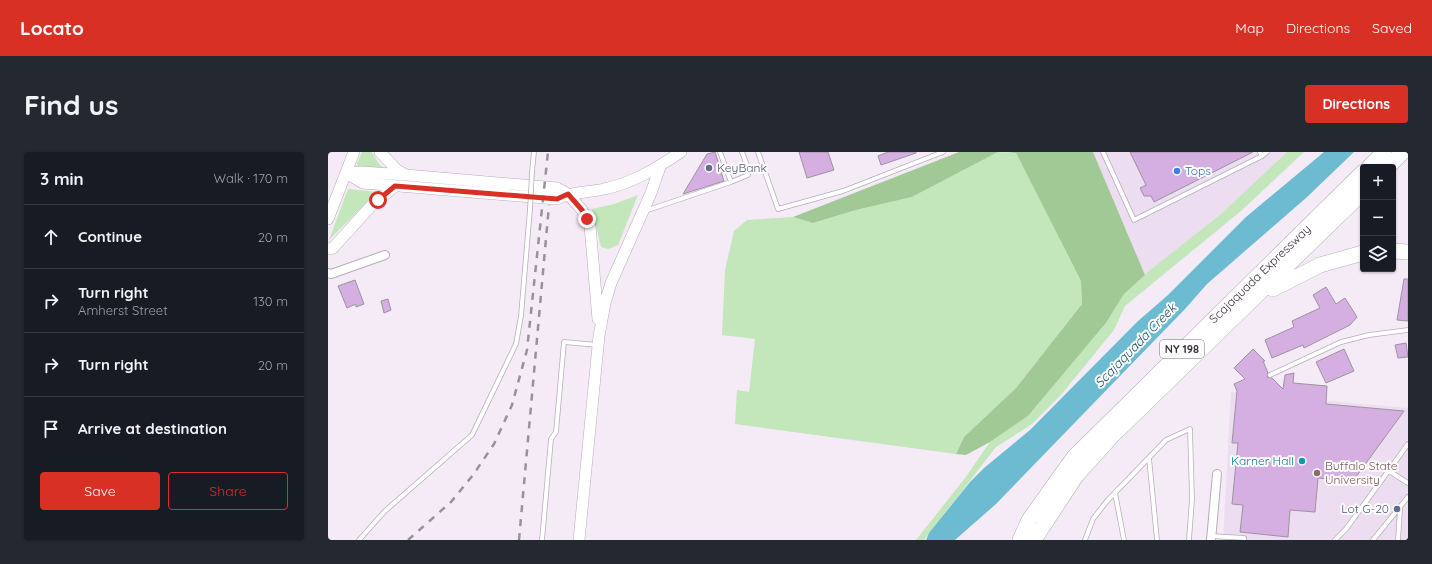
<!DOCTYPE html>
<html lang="en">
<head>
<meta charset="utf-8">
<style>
  body { margin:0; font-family:Quicksand,sans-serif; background:#242831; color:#f1f3f6 }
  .controls { position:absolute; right:12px; top:12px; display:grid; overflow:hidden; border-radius:4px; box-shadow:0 1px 3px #0004 }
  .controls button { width:36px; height:36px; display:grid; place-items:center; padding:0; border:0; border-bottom:1px solid #363941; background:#171b24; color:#f1f3f6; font:20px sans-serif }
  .stop { position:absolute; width:12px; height:12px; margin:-9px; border:3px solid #d93025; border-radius:50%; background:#fff }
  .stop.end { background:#d93025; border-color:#fff; box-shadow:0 1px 4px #0008 }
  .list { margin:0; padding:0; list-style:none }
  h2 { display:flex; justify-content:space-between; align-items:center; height:52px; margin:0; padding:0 16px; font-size:17px }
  h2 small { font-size:13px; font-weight:400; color:#9ea1a6 }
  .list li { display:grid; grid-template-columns:26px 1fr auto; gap:12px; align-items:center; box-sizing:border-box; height:64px; padding:0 16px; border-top:1px solid #363941 }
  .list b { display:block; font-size:15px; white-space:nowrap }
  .list p { margin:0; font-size:13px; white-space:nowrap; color:#9ea1a6 }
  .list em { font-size:13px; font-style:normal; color:#9ea1a6 }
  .actions { display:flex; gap:8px; padding:12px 16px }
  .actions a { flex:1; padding:9px 0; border:1px solid #d93025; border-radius:4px; text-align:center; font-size:14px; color:#d93025 }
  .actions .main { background:#d93025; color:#fff }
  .icon { flex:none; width:22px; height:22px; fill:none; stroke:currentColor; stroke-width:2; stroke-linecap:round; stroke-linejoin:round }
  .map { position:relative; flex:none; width:1080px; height:388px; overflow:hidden; border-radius:4px }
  header { display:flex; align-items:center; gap:24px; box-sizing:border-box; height:56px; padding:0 20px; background:#d93025; color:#fff }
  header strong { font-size:19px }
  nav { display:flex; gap:22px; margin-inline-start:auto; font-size:14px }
  .intro { display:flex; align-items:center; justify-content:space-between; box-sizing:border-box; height:96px; padding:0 24px }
  h1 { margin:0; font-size:28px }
  .button { padding:10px 18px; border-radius:4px; background:#d93025; color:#fff; font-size:14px; font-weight:700 }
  main { display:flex; gap:24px; padding:0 24px }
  aside { flex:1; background:#171b24; border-radius:4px; box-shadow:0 1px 3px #0004 }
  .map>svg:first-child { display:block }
</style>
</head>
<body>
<header>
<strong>Locato</strong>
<nav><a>Map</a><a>Directions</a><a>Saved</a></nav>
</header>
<div class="intro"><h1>Find us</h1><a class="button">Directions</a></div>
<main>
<aside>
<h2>3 min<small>Walk · 170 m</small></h2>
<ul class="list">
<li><svg class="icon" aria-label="ahead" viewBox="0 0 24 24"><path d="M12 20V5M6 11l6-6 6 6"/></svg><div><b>Continue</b></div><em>20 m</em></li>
<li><svg class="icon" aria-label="right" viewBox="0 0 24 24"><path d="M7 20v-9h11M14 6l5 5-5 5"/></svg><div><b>Turn right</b><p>Amherst Street</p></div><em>130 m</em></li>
<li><svg class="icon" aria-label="right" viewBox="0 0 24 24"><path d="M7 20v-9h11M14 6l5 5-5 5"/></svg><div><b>Turn right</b></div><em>20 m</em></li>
<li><svg class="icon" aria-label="arrive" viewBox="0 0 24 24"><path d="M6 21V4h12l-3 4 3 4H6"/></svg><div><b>Arrive at destination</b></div></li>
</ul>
<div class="actions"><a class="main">Save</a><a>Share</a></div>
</aside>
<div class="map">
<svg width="1080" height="388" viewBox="0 0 1080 388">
  <rect width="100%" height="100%" fill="#f4ebf7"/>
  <path fill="#ecdef0" d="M765,0H959L893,62L817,123Z
    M903,240L1080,256V388H895Z"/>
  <path fill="#c4e6bb" d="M34,0H44L51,12L58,18L30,15L29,11Z
    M670,0L688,1L753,129L754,152L688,236L636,285L628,302L407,272L409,238L421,240L427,187L394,183L397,118L406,79L419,68L465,65L485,71L528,58L584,45Z
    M959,0H976L913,59L797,154L786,178L732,244L704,272L668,295L596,388H588L637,326L662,290L700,264L778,171L796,142L821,119L893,62Z
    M20,37L49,40L1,88Z
    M310,43L290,93L280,97L273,95L264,57L286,52Z"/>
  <path fill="#a1c996" d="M631,0H670L584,45L528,58L485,71L465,65Z
    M678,0H765L817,123L796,142L778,171L700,264L662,290L638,303L628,302L636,285L688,236L754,152L753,129L688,1Z"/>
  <path fill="#6dbbd1" d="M996,0H1026L978,46L879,132L857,157L668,352L627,388H598L601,381L642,330L656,316L702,278L809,170L840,143L918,65Z"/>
  <path fill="#d5aee2" stroke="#9c949f" d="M387,0L396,29L355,42L379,2Z
    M471,0H500L506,18L479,26Z
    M560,0H588V1L553,13L550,4Z
    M802,0H925L826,50L823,44H816L812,36L818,33Z
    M1076,127H1080V169L1069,168Z
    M27,128L36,152L28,155V152L19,156L10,134Z
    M998,135L1008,152L1017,146L1029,165L1022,173L976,196L975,193L944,206L937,188L966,175L964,169L992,156L985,143Z
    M60,147L63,158L56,161L53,149Z
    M1078,191L1080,205L1070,206L1067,193Z
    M925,197L937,209H935L940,221L939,225L944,226L955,237L957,223L966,221L965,231L999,234L998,252L1076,259L1025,329L990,326L987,360L962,358L960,385L912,380L915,353L904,352L910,291H904L909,239L906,232L917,227L906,216Z
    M1016,197L1026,219L998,231L988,210Z"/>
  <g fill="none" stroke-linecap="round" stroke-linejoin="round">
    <defs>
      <path id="lane" d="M430,0L450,57L515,39L615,0
        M775,0L806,68L934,4
        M932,0L934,4L939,0
        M204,20L206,0
        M403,30L420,23V16L414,0
        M317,59L403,30L392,0
        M942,223L1013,190L1041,183L1080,178
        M821,306L829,388
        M1061,319L1080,331
        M787,341L796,388
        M883,384L916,386V388
        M31,388L57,359L144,283L188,192L193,164L202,57
        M214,388L223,287L228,280L236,190L270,193
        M757,388L765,367L779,349L838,288L862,277L864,347L861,388
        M1007,388L1018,377L1080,292
        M1045,388L1080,345
        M1070,388L1072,357"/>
      <path id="street" d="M0,121L3,122L57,103
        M883,388L889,322"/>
      <path id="secondary" d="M52,0L69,18L78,23
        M18,21L34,20L78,23L229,36L240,42L254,58L262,74L270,167
        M18,21L35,31L229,47C245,39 259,41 276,37C305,31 329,16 353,0
        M0,67L26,0
        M0,97L5,96L43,54L67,34
        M251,388L271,184L277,151L283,131L323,41L332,15"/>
      <path id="highway" d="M1041,15L1056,0
        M1060,15L1075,0
        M1065,99L1080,100
        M945,137L992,113L1035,101
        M692,388L701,368L746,305L1035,20
        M706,388L748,324L785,283L1035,40"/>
    </defs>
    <use href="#lane" stroke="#b6adb9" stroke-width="5.5"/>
    <use href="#street" stroke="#b6adb9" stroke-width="10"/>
    <use href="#secondary" stroke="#b6adb9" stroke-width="12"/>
    <use href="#highway" stroke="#b6adb9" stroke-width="16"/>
    <use href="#lane" stroke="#fff" stroke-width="4"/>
    <use href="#street" stroke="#fff" stroke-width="8"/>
    <use href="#secondary" stroke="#fff" stroke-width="11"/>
    <use href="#highway" stroke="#fff" stroke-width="15"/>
    <path stroke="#98919a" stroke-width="2.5" stroke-dasharray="7 7" stroke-linecap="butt" d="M80,388L123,350L145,323L166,292L184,253L199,198L220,0
      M191,388L221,53"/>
    <defs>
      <path id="lane-bridge" d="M202,57L204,20"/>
    </defs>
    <use href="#lane-bridge" stroke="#b6adb9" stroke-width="5.5" stroke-linecap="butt"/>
    <use href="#lane-bridge" stroke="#fff" stroke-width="4"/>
  </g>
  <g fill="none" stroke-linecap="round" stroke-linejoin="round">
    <path stroke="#d93025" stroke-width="5" d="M50,48L67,34L229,47L240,42L254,58L259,67"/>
  </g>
  <g fill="#5c6f8a" stroke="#fdfbfd" stroke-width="1.5">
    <circle cx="381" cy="16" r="4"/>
    <circle cx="1069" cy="357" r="4"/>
  </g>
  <circle fill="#3f7fe0" stroke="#fdfbfd" stroke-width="1.5" cx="849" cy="19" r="4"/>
  <circle fill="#0f9aa8" stroke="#fdfbfd" stroke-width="1.5" cx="974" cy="309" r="4"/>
  <circle fill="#8d6e63" stroke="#fdfbfd" stroke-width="1.5" cx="989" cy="321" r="4"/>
  <g text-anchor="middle" stroke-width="4" stroke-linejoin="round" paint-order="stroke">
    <rect fill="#fdfbfd" stroke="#747074" stroke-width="1" x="832" y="188" width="44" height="18" rx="3"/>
    <g font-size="11" font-weight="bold" fill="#39353a">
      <text x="854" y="201">NY 198</text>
    </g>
    <g font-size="12" fill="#4e5e75" stroke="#fdfbfd" text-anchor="start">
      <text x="389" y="20">KeyBank</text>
      <text x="1061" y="361" text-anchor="end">Lot G-20</text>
    </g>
    <g font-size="12" fill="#366cbe" stroke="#fdfbfd" text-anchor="start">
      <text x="857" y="23">Tops</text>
    </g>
    <g font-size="12" fill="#39353a" stroke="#fdfbfd">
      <text transform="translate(932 122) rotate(-44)" y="4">Scajaquada Expressway</text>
    </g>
    <g font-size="12" fill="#0d838f" stroke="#fdfbfd" text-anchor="end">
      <text x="966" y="313">Karner Hall</text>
    </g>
    <g font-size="12" fill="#785e54" stroke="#fdfbfd" text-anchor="start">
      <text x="997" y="318">Buffalo State<tspan x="997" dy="14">University</tspan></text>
    </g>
    <g font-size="13" font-style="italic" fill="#1a5a6b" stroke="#fdfbfd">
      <text transform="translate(807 193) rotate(-46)" y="5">Scajaquada Creek</text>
    </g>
  </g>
</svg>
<div class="controls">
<button>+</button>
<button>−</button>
<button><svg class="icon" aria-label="layers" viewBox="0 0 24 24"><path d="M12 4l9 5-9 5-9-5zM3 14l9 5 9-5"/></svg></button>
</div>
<div class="stop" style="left:50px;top:48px"></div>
<div class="stop end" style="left:259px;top:67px"></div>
</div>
</main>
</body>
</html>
